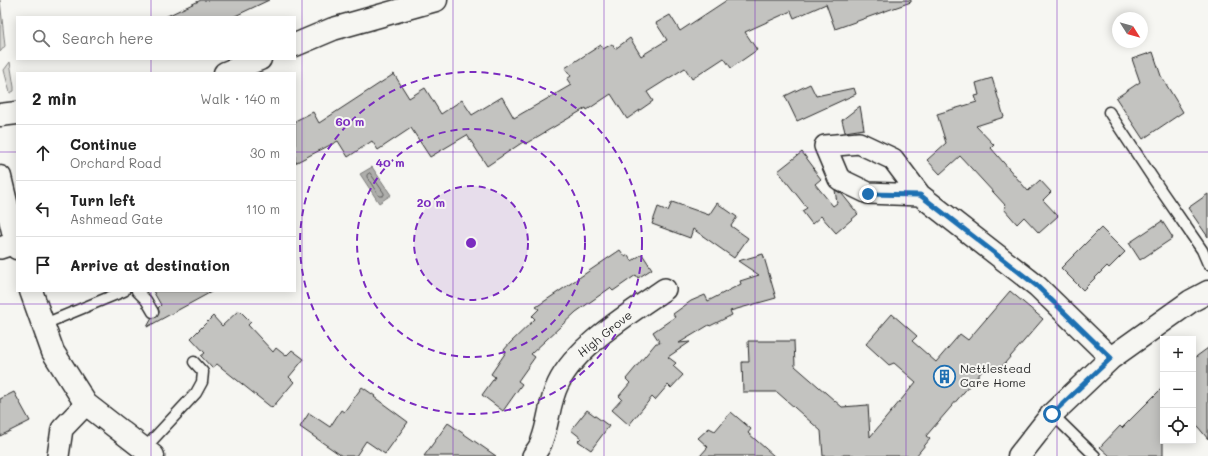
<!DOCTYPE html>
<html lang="en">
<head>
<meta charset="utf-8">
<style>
  body { margin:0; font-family:Mali,sans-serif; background:#f2f2f2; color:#222 }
  .controls { position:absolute; right:12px; bottom:12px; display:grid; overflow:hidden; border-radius:0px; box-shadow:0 2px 10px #0003 }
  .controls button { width:36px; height:36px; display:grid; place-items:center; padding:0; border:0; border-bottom:1px solid #e0e0e0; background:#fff; color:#222; font:20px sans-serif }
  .compass { position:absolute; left:1112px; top:12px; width:36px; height:36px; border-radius:50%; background:#fff; box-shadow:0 2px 10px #0003; rotate:127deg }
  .stop { position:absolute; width:12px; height:12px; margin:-9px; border:3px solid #1f6fb2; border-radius:50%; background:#fff }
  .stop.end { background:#1f6fb2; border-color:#fff; box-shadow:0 1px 4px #0008 }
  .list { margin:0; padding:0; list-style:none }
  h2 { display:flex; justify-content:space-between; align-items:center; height:52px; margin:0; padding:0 16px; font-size:17px }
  h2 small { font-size:13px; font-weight:400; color:#767676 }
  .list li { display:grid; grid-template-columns:26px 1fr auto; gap:12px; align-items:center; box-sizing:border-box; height:56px; padding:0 16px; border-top:1px solid #e0e0e0 }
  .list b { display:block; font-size:15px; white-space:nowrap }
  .list p { margin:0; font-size:13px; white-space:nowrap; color:#767676 }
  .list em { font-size:13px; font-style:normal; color:#767676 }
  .icon { flex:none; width:22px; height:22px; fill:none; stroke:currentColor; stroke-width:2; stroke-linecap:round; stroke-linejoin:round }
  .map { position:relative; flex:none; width:1208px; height:456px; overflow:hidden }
  .search { position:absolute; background:#fff; box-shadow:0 2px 10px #0003; left:16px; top:16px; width:280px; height:44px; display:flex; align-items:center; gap:10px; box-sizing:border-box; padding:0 14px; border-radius:0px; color:#767676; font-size:15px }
  .panel { position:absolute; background:#fff; box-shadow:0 2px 10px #0003; left:16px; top:72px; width:280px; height:220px; border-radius:0px }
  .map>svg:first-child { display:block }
</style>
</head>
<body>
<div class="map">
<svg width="1208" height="456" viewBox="0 0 1208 456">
  <rect width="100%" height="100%" fill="#f6f6f2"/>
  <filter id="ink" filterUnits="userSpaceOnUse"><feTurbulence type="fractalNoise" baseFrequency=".025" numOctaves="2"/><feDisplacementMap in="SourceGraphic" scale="8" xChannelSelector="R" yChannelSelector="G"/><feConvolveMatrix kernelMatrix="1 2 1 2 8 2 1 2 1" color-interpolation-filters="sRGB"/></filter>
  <g filter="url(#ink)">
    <path fill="#d9d9d5" stroke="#828280" d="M0,0L5,46L0,52Z
      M10,62L14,87V91L10,93L4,70Z"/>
    <path fill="#aeaeab" stroke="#7a7a78" d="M372,167L391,195L379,203L360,174Z"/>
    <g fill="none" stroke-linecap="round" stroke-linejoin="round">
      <path stroke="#5f5f5e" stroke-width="1" d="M370,173L384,193V195L382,196H379L367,177V175Z"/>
    </g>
    <path fill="#c3c3c0" stroke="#2b2b2b" d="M201,0H269L233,17H165Z
      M727,0H911V2L835,29L826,4L794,18L791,11L745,32L757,50L731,68L724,58L692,79L685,68L647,92L653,101L627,119L611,94L587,110L586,108L525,144L523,142L487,166L467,135L430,157L411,128L378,150L372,141L348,157L338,141L295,163V121L313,112L319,123L394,74L409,98L425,88L441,114L462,100L472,115L502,97L514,118L571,85L567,79L571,76L565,68L601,45L603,49L612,44L615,49L630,38L641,56L667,40L656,23L670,15L680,31Z
      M1153,52L1161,76L1183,112L1143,139L1116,98L1140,82L1132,59Z
      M992,78L1004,117L976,126L994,145L991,148L1028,191L1040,180L1051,192L1043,200L1058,216L1039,233L1024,217L1017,224L1004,209L1006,206L960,156L940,174L927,160L946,143L937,114L977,102L975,96L979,95L976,83Z
      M810,84L816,96L854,88L856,94L797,121L785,96Z
      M860,106L864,129L845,132L842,120Z
      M802,152L814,168L813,169L821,179L815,184L833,206L837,203L835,190L842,194L858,214L836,233L821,216L812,224L802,211L807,208L778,171Z
      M1208,194V237L1188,208Z
      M672,202L709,215L717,203L737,217L731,226L748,238L734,258L693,229L690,238L652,224L658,207L668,211Z
      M1162,221L1173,238L1140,260L1129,243Z
      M1101,228L1125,252L1109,268L1107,266L1083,290L1061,268Z
      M620,250L625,257L628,255L632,261L642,254L652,269L638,278L636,275L613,291L610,288L576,312L531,354L535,357L518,381L522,384L503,411L482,395L495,377L491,374L506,352L504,350L510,343L535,319L532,316L539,309L536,307Z
      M763,254L776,298L730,311L732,315L710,326L709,325L679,343L690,342L668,357L676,363L673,366L683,375L671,388L668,385L655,400L652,397L629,425L612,410L622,399L619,396L630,383L626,379L656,343H660L653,332L675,317L673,314L691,301L705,295L708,301L741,284L740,281L759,275L738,261Z
      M153,291H213L147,327L152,318L157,317L159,312L158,308L161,305Z
      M1010,291L1043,319L998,371L989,363L926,436L930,439L916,456H853L854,455H843L842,456H823L821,431L777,392H743L742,362H749L748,341H794L795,366L842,407L868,405L870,437L916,382L894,363L889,365L866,344L892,314L917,336L912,341L936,362L960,334L968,340Z
      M239,310L251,322L248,325L273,352L276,348L286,356L292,350L304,359L289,377L294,382L272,408L217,364L212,368L201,356L205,353L191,338L213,316L222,326Z
      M1208,348V439L1193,421V359Z
      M362,387L375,396L374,397L408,422L385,454L366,441L356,456H342L300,427L309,413L330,427L341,410L344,412Z
      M1163,387V456H1110L1100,447L1120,426L1122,428Z
      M14,392L30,421L0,436V399Z
      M587,410L609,426L591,450L578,441L581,438L571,430Z
      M731,412L751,429L748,433L774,456H700L708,447L698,438L709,428L715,431Z
      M448,423L496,456H424Z"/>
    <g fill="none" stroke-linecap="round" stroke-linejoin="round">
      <defs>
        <path id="lane" d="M1109,112L1162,192L1202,250L1208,264
          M137,291L146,300L153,312
          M42,325L124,291
          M1052,414L1095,456
          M144,449L196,393L202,382L203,372L194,362"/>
        <path id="street" d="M920,195L893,159L859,143L825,146L839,179L868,193L920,195L1037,286L1111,358
          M0,248L15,243
          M58,456L62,429L86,404
          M533,456C536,451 541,446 542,440C549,422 549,402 558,384C576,346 630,313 665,289"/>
        <path id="secondary" d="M295,45L333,29L436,0
          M225,73L260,59
          M0,115L17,113
          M0,177L17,248
          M31,291L53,352L86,404L153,456
          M1019,456L1052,414L1111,358L1191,301L1208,292"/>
      </defs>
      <use href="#lane" stroke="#2b2b2b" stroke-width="13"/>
      <use href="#street" stroke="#2b2b2b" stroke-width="24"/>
      <use href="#secondary" stroke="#2b2b2b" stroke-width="25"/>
      <use href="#lane" stroke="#f6f6f2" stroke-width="10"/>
      <use href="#street" stroke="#f6f6f2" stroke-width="21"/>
      <use href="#secondary" stroke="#f6f6f2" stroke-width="22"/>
    </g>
  </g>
  <g fill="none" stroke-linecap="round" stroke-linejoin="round" filter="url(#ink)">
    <path stroke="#1f6fb2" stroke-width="5" d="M868,194L920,195L1037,286L1111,358L1052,414"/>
  </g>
  <path fill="none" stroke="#7b2cbf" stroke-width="1" stroke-opacity="0.55" d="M151,0V17M302,0V456M453,0V456M604,0V456M755,0V456M906,0V456M1057,0V456M151,59V73M0,152H17M295,152H1208M151,291V456M0,304H1208"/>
  <circle cx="471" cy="243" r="57" fill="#7b2cbf" fill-opacity=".12"/>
  <g fill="none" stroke="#7b2cbf" stroke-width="2" stroke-dasharray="7 5">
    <circle cx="471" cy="243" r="57"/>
    <circle cx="471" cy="243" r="114"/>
    <circle cx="471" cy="243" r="171"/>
  </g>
  <defs>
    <symbol id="building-ring" viewBox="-11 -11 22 22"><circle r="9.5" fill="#f6f6f2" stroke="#1f6fb2" stroke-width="1.5"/><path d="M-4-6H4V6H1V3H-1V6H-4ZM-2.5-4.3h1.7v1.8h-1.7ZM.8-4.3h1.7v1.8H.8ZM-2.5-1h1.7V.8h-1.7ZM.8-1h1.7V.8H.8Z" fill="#1f6fb2"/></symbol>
  </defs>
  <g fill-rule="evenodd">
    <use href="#building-ring" x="932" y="364" width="25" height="25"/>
  </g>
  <g text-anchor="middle" stroke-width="4" stroke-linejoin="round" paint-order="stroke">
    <g font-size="12" fill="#2b2b2b" stroke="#f6f6f2">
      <text transform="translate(605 334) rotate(-39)" y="4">High Grove</text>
    </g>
    <g font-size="12" fill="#2b2b2b" stroke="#f6f6f2" text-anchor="start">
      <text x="960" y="373">Nettlestead<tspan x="960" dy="14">Care Home</tspan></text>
    </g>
  </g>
  <circle cx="471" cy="243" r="6" fill="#7b2cbf" stroke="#f6f6f2" stroke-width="2"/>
  <g font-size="12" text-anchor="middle" font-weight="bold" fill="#7b2cbf" stroke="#f6f6f2" stroke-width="4" stroke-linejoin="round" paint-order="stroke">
    <text x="350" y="126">60 m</text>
    <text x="390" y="167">40 m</text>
    <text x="431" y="207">20 m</text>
  </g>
</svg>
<div class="controls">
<button>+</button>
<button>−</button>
<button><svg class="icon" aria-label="locate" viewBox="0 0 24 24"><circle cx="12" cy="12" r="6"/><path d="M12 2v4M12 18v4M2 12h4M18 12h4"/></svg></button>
</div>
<svg class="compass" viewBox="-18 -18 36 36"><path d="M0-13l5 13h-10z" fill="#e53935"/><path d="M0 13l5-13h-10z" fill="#767676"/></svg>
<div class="stop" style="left:1052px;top:414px"></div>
<div class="stop end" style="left:868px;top:194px"></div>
<div class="search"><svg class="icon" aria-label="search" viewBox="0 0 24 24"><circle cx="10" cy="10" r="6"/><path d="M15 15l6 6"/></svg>Search here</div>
<section class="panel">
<h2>2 min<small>Walk · 140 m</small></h2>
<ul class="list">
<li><svg class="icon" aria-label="ahead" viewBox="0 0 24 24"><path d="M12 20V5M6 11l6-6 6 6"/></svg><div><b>Continue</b><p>Orchard Road</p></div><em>30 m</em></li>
<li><svg class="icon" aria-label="left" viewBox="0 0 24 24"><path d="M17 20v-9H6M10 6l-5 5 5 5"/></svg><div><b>Turn left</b><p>Ashmead Gate</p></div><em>110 m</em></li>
<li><svg class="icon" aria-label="arrive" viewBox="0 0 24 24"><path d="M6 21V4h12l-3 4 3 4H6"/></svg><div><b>Arrive at destination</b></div></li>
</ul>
</section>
</div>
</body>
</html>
